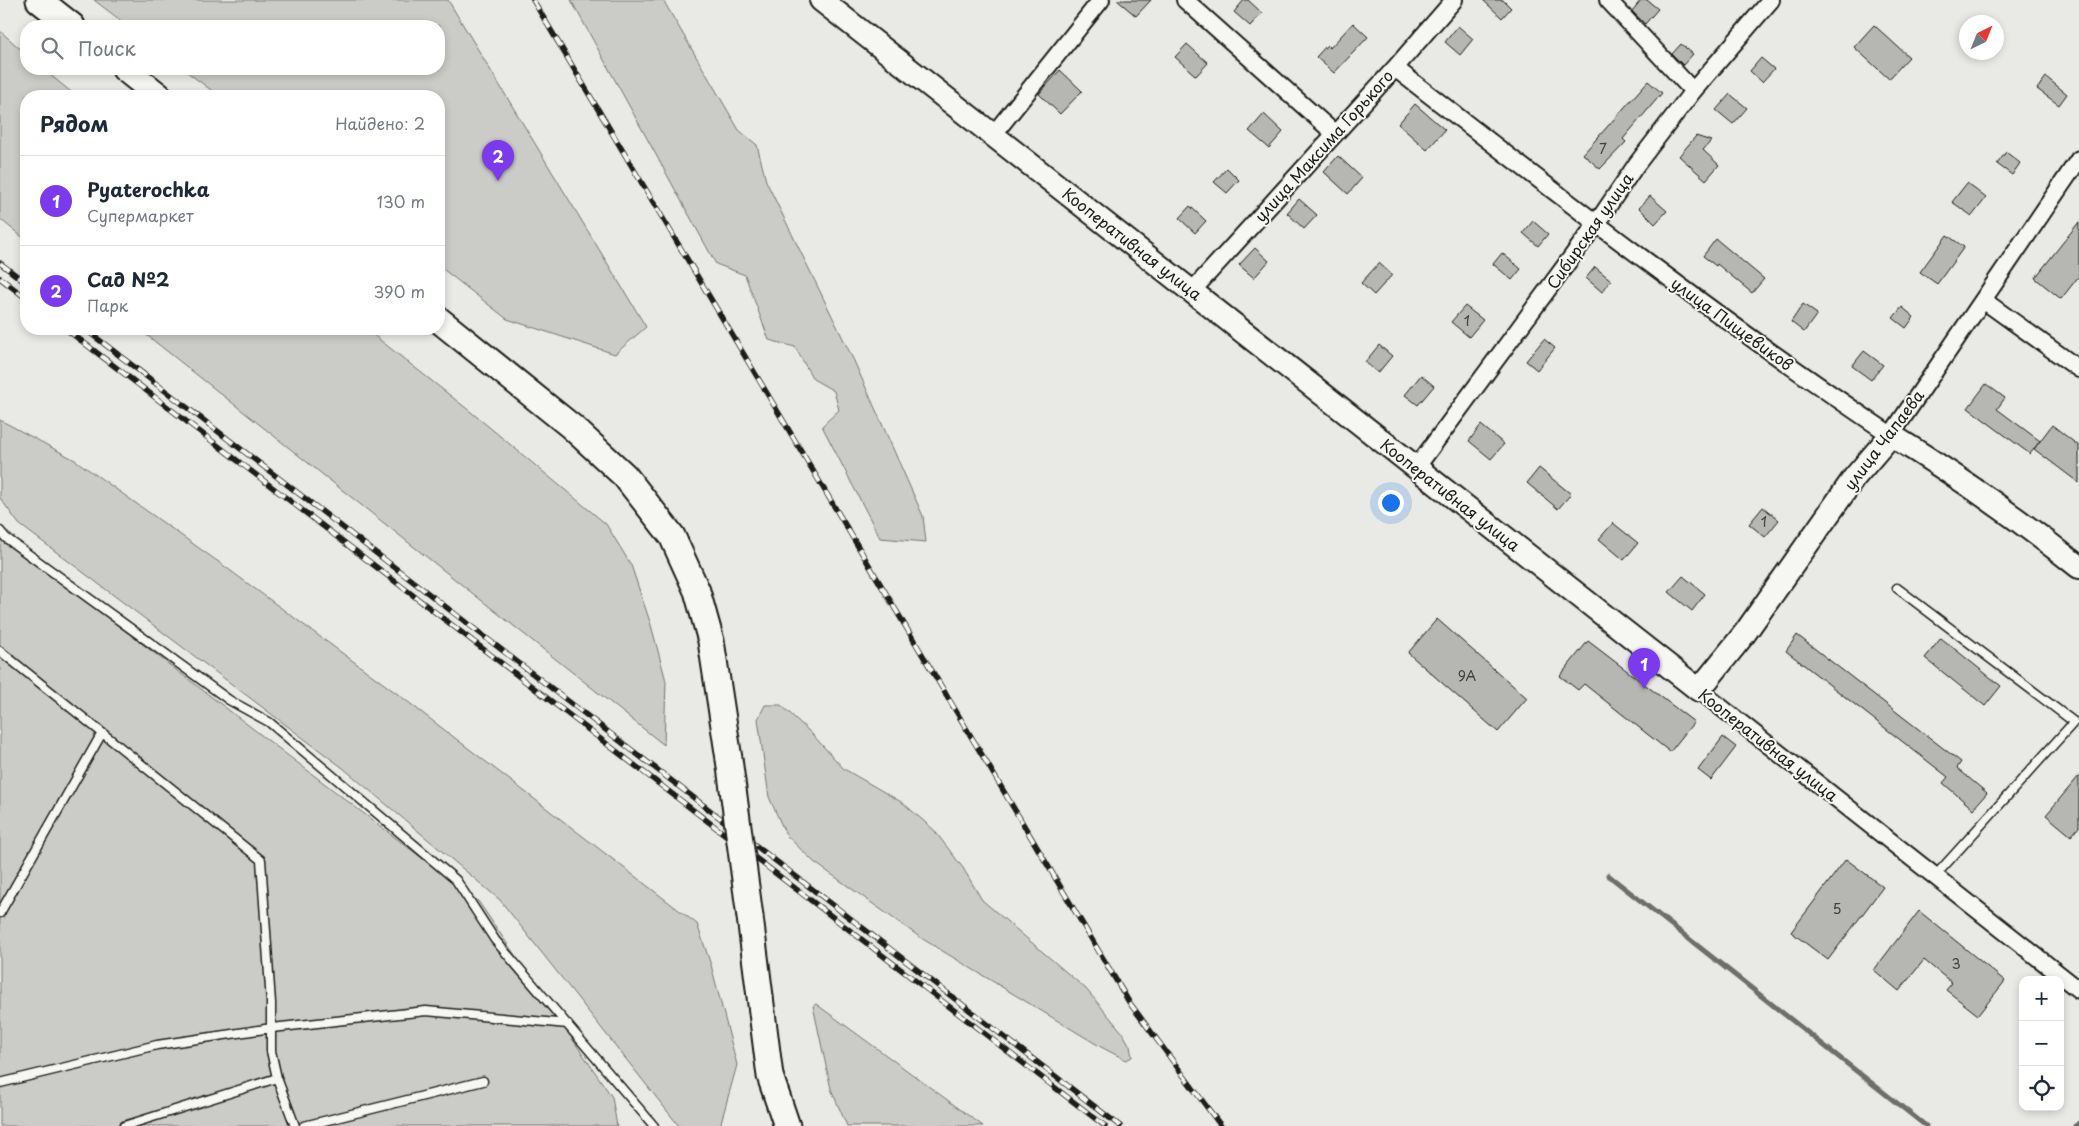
<!DOCTYPE html>
<html lang="ru">
<head>
<meta charset="utf-8">
<style>
  body { margin:0; font-family:"Playpen Sans",sans-serif; background:#f2f2f3; color:#1f2937 }
  .controls { position:absolute; right:15px; bottom:15px; display:grid; overflow:hidden; border-radius:10px; box-shadow:0 2px 8px #0003 }
  .controls button { width:45px; height:45px; display:grid; place-items:center; padding:0; border:0; border-bottom:1px solid #e0e1e3; background:#fff; color:#1f2937; font:25px sans-serif }
  .compass { position:absolute; left:1959px; top:15px; width:45px; height:45px; border-radius:50%; background:#fff; box-shadow:0 2px 8px #0003; rotate:43deg }
  .you { position:absolute; left:1390px; top:502px; width:18px; height:18px; margin:-12px; border:4px solid #fff; border-radius:50%; background:#1a73e8; box-shadow:0 0 0 8px #1a73e833 }
  .badge { display:grid; place-items:center; width:32px; height:32px; border-radius:50%; background:#7c3aed; color:#fff; font-size:16px; font-weight:700 }
  .pin { position:absolute; translate:-50% -41px; filter:drop-shadow(0 1px 2px #0008) }
  .pin::after { content:''; position:absolute; top:26px; width:18px; height:15px; background:inherit; clip-path:polygon(0 0,100% 0,50% 100%) }
  .list { margin:0; padding:0; list-style:none }
  h2 { display:flex; justify-content:space-between; align-items:center; height:65px; margin:0; padding:0 20px; font-size:21px }
  h2 small { font-size:16px; font-weight:400; color:#747a83 }
  .list li { display:grid; grid-template-columns:32px 1fr auto; gap:15px; align-items:center; box-sizing:border-box; height:90px; padding:0 20px; border-top:1px solid #e0e1e3 }
  .list b { display:block; font-size:19px; white-space:nowrap }
  .list p { margin:0; font-size:16px; white-space:nowrap; color:#747a83 }
  .list em { font-size:16px; font-style:normal; color:#747a83 }
  .icon { flex:none; width:28px; height:28px; fill:none; stroke:currentColor; stroke-width:2; stroke-linecap:round; stroke-linejoin:round }
  .map { position:relative; flex:none; width:2079px; height:1126px; overflow:hidden }
  .search { position:absolute; background:#fff; box-shadow:0 2px 8px #0003; left:20px; top:20px; width:425px; height:55px; display:flex; align-items:center; gap:12px; box-sizing:border-box; padding:0 18px; border-radius:20px; color:#747a83; font-size:19px }
  .panel { position:absolute; background:#fff; box-shadow:0 2px 8px #0003; left:20px; top:90px; width:425px; height:245px; border-radius:20px }
  .map>svg:first-child { display:block }
</style>
</head>
<body>
<div class="map">
<svg width="2079" height="1126" viewBox="0 0 2079 1126">
  <rect width="100%" height="100%" fill="#e9e9e5"/>
  <filter id="ink" filterUnits="userSpaceOnUse"><feTurbulence type="fractalNoise" baseFrequency=".02" numOctaves="2"/><feDisplacementMap in="SourceGraphic" scale="10" xChannelSelector="R" yChannelSelector="G"/><feConvolveMatrix kernelMatrix="1 2 1 2 8 2 1 2 1" color-interpolation-filters="sRGB"/></filter>
  <g filter="url(#ink)">
    <path fill="#cbcbc7" stroke="#747472" d="M94,0H448L646,327L615,354L507,319L439,266V96H219L183,69H439V26H128Z
      M571,0H663L739,130L757,145L766,181L854,361L923,516L926,542L880,538L822,426L839,410L834,391L813,379L795,347L769,340L745,275L716,264Z
      M0,31L26,54V69H43L76,96H26V240L0,219Z
      M139,329H366L471,412L606,524L631,565L651,625L666,681L664,745Z
      M0,420L75,460L220,563L399,695L697,924L711,965L737,1065L720,1126H679L500,900L343,768L19,524L0,498Z
      M0,535L478,901L612,1097L617,1126H0Z
      M765,705H781L811,733L844,769L903,803L934,830L963,868L982,900L1086,989L1122,1032L1130,1046L1132,1057L1126,1060L1101,1047L921,938L814,862L786,835L769,797L758,719Z
      M816,1004L983,1126H847L831,1089L813,1006Z"/>
    <g fill="none" stroke-linecap="round" stroke-linejoin="round">
      <path stroke="#6d6d6c" stroke-width="5" d="M1608,875L1926,1126
        M2075,1126L2079,1123"/>
    </g>
    <path fill="#b6b6b3" stroke="#1c1c1c" d="M1117,0H1151L1136,16Z
      M1244,0H1248L1262,13L1250,26L1234,12Z
      M1483,0H1503L1511,8L1502,18Z
      M1641,0H1647L1658,9L1645,24L1632,11Z
      M1353,23L1368,37L1334,73L1316,57L1327,45L1330,48Z
      M1874,25L1909,57L1889,79L1854,47Z
      M1458,26L1473,39L1460,55L1445,42Z
      M1187,44L1208,63L1196,76L1175,57Z
      M1681,44L1693,54L1683,65L1672,54Z
      M1761,58L1774,69L1762,82L1750,71Z
      M1060,70L1082,91L1060,114L1039,94Z
      M2046,77L2067,94L2059,105L2037,89Z
      M1648,81L1662,93L1623,139L1626,142L1600,169L1583,154Z
      M1730,94L1747,108L1733,124L1716,110Z
      M1415,104L1445,130L1427,150L1398,124Z
      M1264,114L1283,132L1269,148L1249,131Z
      M1696,136L1711,141L1703,150L1719,165L1706,180L1679,156Z
      M2006,152L2020,163L2012,175L1997,164Z
      M1338,156L1362,178L1348,194L1324,172Z
      M1227,168L1239,180L1227,193L1214,182Z
      M1967,183L1986,198L1972,216L1952,202Z
      M1650,196L1667,211L1655,224L1639,208Z
      M1299,199L1317,215L1304,229L1287,213Z
      M1190,206L1206,221L1195,233L1179,218Z
      M1533,221L1548,234L1538,246L1523,233Z
      M2079,222V276L2061,299L2035,278Z
      M1947,235L1964,247L1937,284L1920,272Z
      M1716,239L1764,279L1752,293L1717,264L1716,266L1703,256Z
      M1255,248L1269,261L1254,278L1239,265Z
      M1502,253L1521,269L1512,280L1493,264Z
      M1379,263L1392,275L1374,295L1361,283Z
      M1595,267L1611,280L1602,292L1586,278Z
      M1803,304L1817,314L1804,332L1791,322Z
      M1465,306L1483,320L1469,337L1451,322Z
      M1902,307L1914,317L1906,328L1893,318Z
      M1544,339L1555,348L1537,370L1526,361Z
      M1379,345L1392,356L1378,373L1365,362Z
      M1864,351L1883,365L1871,380L1852,366Z
      M1421,375L1434,386L1418,405L1405,395Z
      M1986,384L2005,398L1997,409L2040,441L2030,454L1968,408Z
      M1481,425L1504,444L1491,459L1469,441Z
      M2052,425L2079,446V483L2034,449Z
      M1539,468L1571,494L1558,509L1527,483Z
      M1763,507L1779,520L1765,537L1749,524Z
      M1613,523L1638,543L1624,560L1599,539Z
      M1683,576L1705,594L1692,611L1669,592Z
      M1437,619L1527,698L1498,732L1408,653Z
      M1797,635L1961,762L1957,768L1987,793L1973,809L1943,783L1948,777L1786,651Z
      M1941,638L2001,686L1985,706L1925,658Z
      M1588,641L1694,722L1670,752L1584,684L1578,690L1560,676Z
      M1723,737L1736,747L1711,780L1698,770Z
      M2079,776V827L2071,836L2046,815Z
      M1846,859L1883,887L1828,960L1791,932Z
      M1919,911L2005,981L1978,1015L1946,990L1952,983L1924,960L1899,991L1874,970Z"/>
    <g fill="none" stroke-linecap="round" stroke-linejoin="round">
      <defs>
        <path id="lane" d="M0,531L6,538L229,700L269,722L456,880L495,940L654,1126
          M1897,588L2074,722L1935,876
          M0,651L261,860L271,1003V1051L277,1078L295,1126
          M0,913L102,733
          M0,1083L157,1045L272,1028L426,1011L568,1024
          M124,1126L277,1078
          M304,1126L483,1081"/>
        <path id="street" d="M1185,0L1334,133
          M1608,0L1693,91
          M1395,68C1557,194 1720,321 1891,435L2079,159
          M993,135L1101,0
          M1192,291L1395,68L1454,0
          M1983,300L2079,369
          M1416,468L1596,224L1636,165L1693,91L1771,0
          M1699,690L2079,990"/>
        <path id="secondary" d="M821,0L1699,690L1745,633L1854,478L1891,435C1956,475 2019,519 2079,567"/>
        <path id="primary" d="M39,0L72,26
          M125,69L159,96
          M439,320L572,427L625,476L672,536L697,591L711,641L729,759
          M750,917L770,1076L787,1126"/>
      </defs>
      <use href="#lane" stroke="#1c1c1c" stroke-width="11"/>
      <use href="#street" stroke="#1c1c1c" stroke-width="20"/>
      <use href="#secondary" stroke="#1c1c1c" stroke-width="26"/>
      <use href="#primary" stroke="#1c1c1c" stroke-width="29"/>
      <use href="#lane" stroke="#f6f6f2" stroke-width="8"/>
      <use href="#street" stroke="#f6f6f2" stroke-width="16"/>
      <use href="#secondary" stroke="#f6f6f2" stroke-width="22"/>
      <use href="#primary" stroke="#f6f6f2" stroke-width="25"/>
      <defs>
        <path id="rail" d="M533,0L1129,1002L1221,1126
          M0,263L26,283
          M0,278L26,298
          M66,329L1105,1126
          M85,329L1120,1126"/>
      </defs>
      <use href="#rail" stroke="#1c1c1c" stroke-width="5.5"/>
      <use href="#rail" stroke="#f6f6f2" stroke-width="4" stroke-dasharray="11" stroke-linecap="butt"/>
      <defs>
        <path id="primary-bridge" d="M729,759L750,917"/>
      </defs>
      <use href="#primary-bridge" stroke="#1c1c1c" stroke-width="29" stroke-linecap="butt"/>
      <use href="#primary-bridge" stroke="#f6f6f2" stroke-width="25"/>
    </g>
  </g>
  <g text-anchor="middle" stroke-width="4" stroke-linejoin="round" paint-order="stroke">
    <g font-size="14" fill="#424242">
      <text x="1603" y="154">7</text>
      <text x="1467" y="326">1</text>
      <text x="1764" y="527">1</text>
      <text x="1467" y="681">9А</text>
      <text x="1837" y="914">5</text>
      <text x="1956" y="969">3</text>
    </g>
    <g font-size="16" fill="#1c1c1c" stroke="#f6f6f2">
      <text transform="translate(1324 146) rotate(-48)" y="6">улица Максима Горького</text>
      <text transform="translate(1590 231) rotate(-55)" y="6">Сибирская улица</text>
      <text transform="translate(1132 244) rotate(38)" y="6">Кооперативная улица</text>
      <text transform="translate(1732 324) rotate(36)" y="6">улица Пищевиков</text>
      <text transform="translate(1884 440) rotate(-53)" y="6">улица Чапаева</text>
      <text transform="translate(1450 495) rotate(38)" y="6">Кооперативная улица</text>
      <text transform="translate(1768 745) rotate(38)" y="6">Кооперативная улица</text>
    </g>
  </g>
</svg>
<div class="controls">
<button>+</button>
<button>−</button>
<button><svg class="icon" aria-label="locate" viewBox="0 0 24 24"><circle cx="12" cy="12" r="6"/><path d="M12 2v4M12 18v4M2 12h4M18 12h4"/></svg></button>
</div>
<svg class="compass" viewBox="-18 -18 36 36"><path d="M0-13l5 13h-10z" fill="#e53935"/><path d="M0 13l5-13h-10z" fill="#747a83"/></svg>
<div class="you"></div>
<div class="pin badge" style="left:1644px;top:689px">1</div>
<div class="pin badge" style="left:498px;top:181px">2</div>
<div class="search"><svg class="icon" aria-label="search" viewBox="0 0 24 24"><circle cx="10" cy="10" r="6"/><path d="M15 15l6 6"/></svg>Поиск</div>
<section class="panel">
<h2>Рядом<small>Найдено: 2</small></h2>
<ul class="list">
<li><span class="badge">1</span><div><b>Pyaterochka</b><p>Супермаркет</p></div><em>130 m</em></li>
<li><span class="badge">2</span><div><b>Сад №2</b><p>Парк</p></div><em>390 m</em></li>
</ul>
</section>
</div>
</body>
</html>
